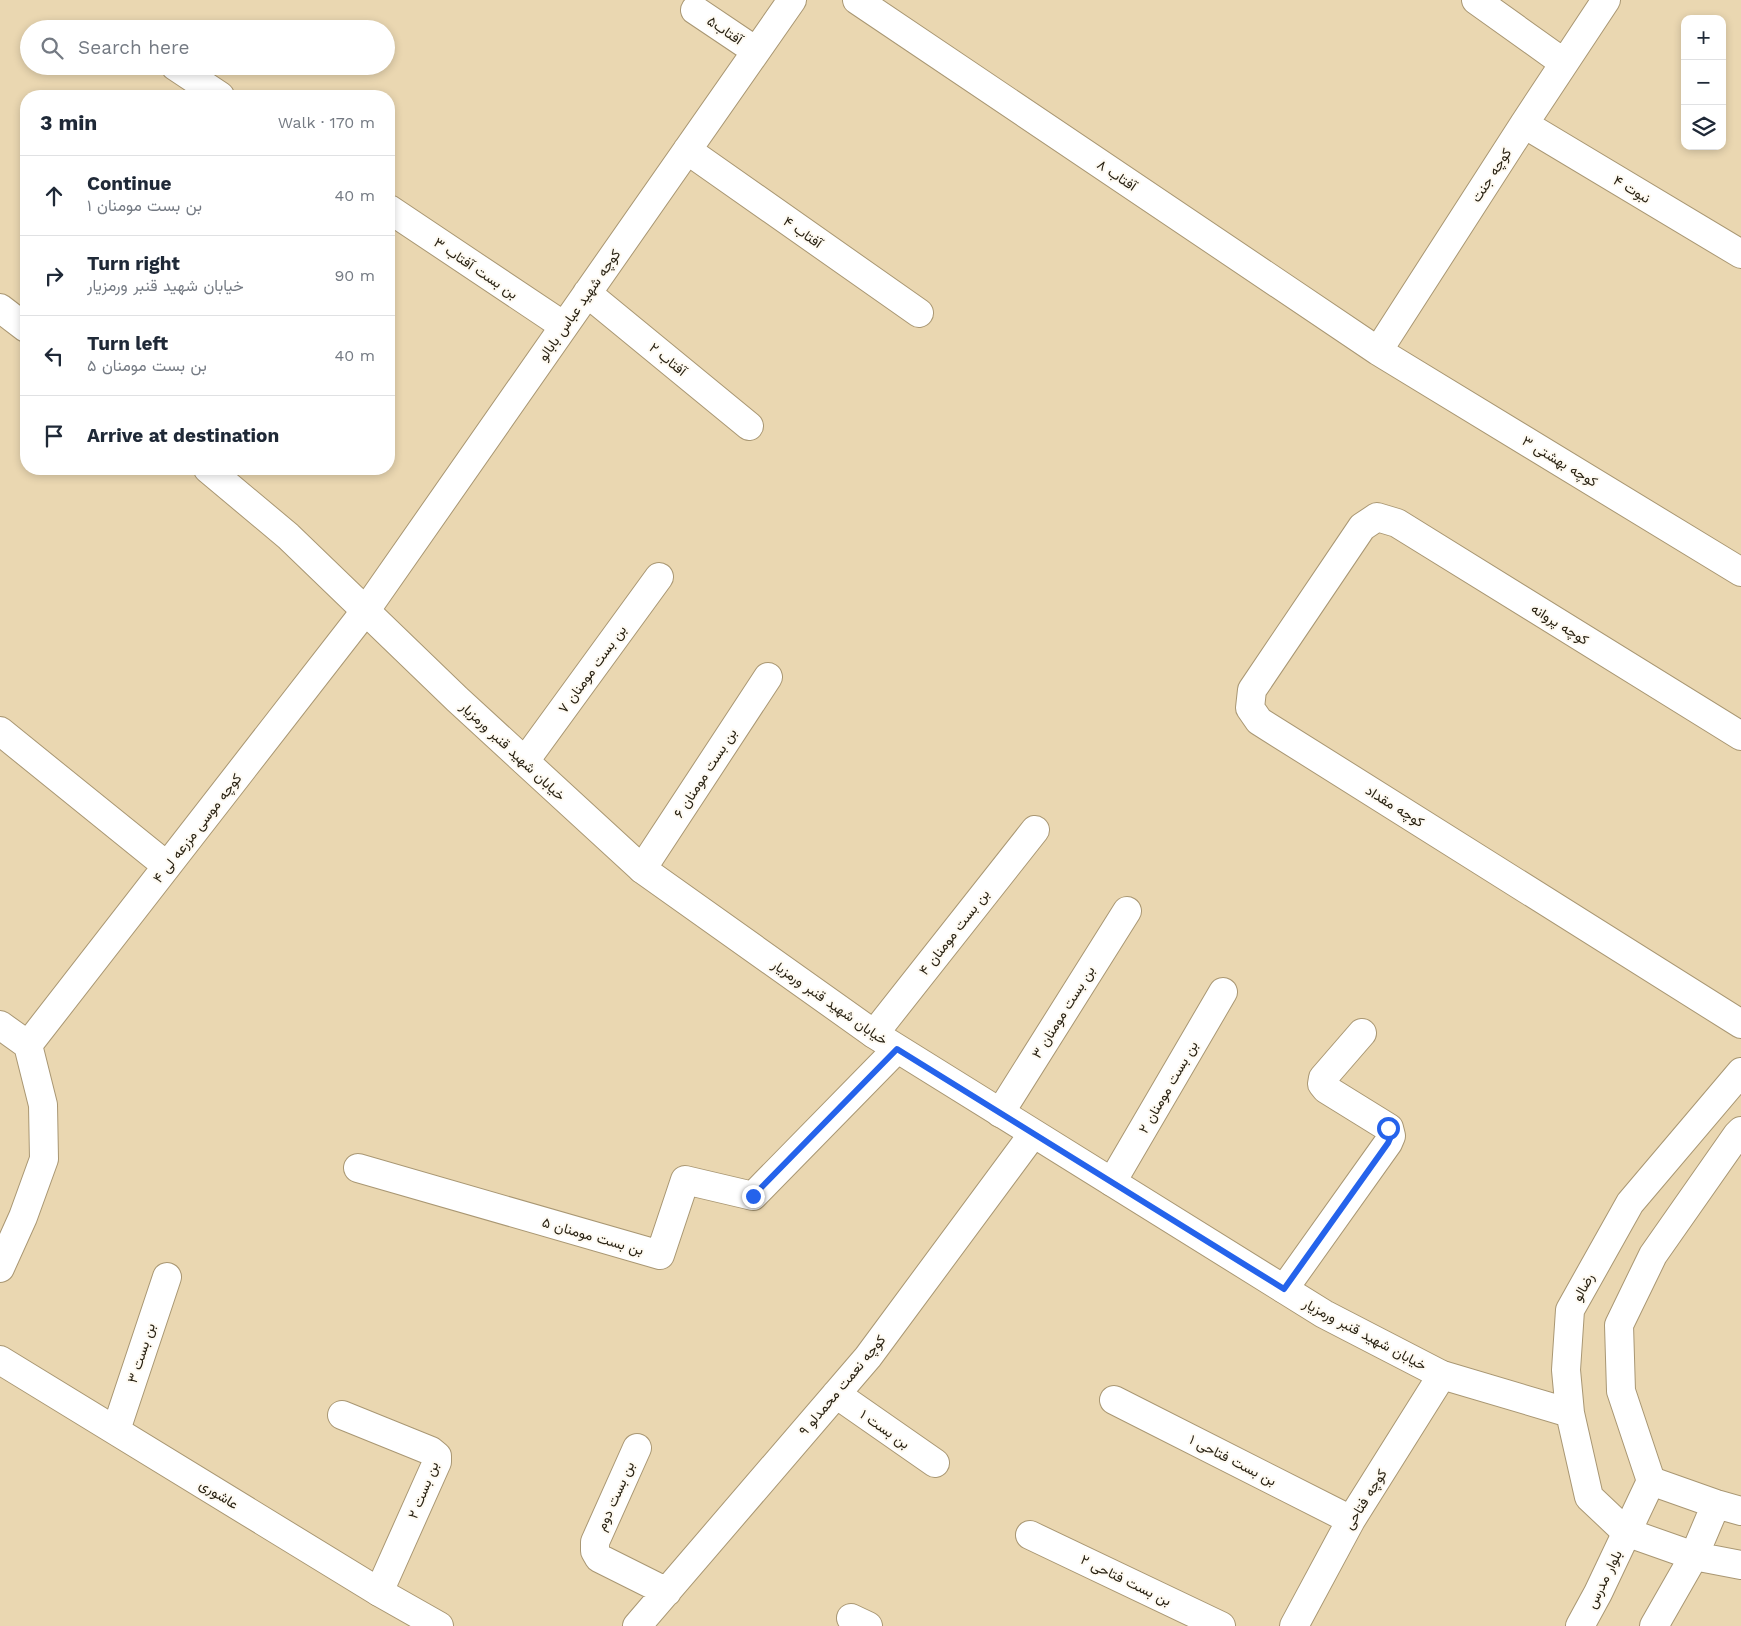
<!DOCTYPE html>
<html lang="en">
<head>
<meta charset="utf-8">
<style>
  body { margin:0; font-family:"Work Sans",Vazirmatn,sans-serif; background:#f2f2f3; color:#1f2937 }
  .controls { position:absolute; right:15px; top:15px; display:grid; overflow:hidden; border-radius:10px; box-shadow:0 2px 8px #0003 }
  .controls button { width:45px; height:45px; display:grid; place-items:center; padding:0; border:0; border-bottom:1px solid #e0e1e3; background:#fff; color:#1f2937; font:25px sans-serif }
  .stop { position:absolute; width:15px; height:15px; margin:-11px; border:4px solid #2563eb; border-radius:50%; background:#fff }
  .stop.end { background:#2563eb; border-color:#fff; box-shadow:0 1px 5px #0008 }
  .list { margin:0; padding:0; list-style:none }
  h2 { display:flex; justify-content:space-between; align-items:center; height:65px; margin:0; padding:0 20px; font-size:21px }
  h2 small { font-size:16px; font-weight:400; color:#747a83 }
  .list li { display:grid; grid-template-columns:32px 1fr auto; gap:15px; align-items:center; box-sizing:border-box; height:80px; padding:0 20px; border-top:1px solid #e0e1e3 }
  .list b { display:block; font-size:19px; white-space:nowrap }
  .list p { margin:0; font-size:16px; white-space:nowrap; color:#747a83 }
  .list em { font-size:16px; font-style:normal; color:#747a83 }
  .icon { flex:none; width:28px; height:28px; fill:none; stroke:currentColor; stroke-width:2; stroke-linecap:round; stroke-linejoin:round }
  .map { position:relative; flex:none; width:1741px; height:1626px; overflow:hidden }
  .search { position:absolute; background:#fff; box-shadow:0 2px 8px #0003; left:20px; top:20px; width:375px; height:55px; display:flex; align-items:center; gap:12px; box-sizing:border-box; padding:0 18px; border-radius:28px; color:#747a83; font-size:19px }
  .panel { position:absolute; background:#fff; box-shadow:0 2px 8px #0003; left:20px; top:90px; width:375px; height:385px; border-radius:20px }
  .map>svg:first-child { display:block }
</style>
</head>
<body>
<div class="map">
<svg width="1741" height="1626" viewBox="0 0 1741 1626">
  <rect width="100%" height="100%" fill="#ead7b1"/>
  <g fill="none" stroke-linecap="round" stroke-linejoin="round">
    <defs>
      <path id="minor" d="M857,0L1378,351L1741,572
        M1476,0L1564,63
        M695,10L756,51
        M175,66L220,96
        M1524,124L1741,254
        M687,150L919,313
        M389,209L564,326
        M587,293L749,426
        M1378,351L1524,124L1606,0
        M0,731L167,866
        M1741,736L1397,523L1377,517L1362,527L1252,690L1250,708L1259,721L1741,1024
        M525,761L659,577
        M642,869L768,677
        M0,1025L28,1045L43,1105L44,1159L23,1217L0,1268
        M874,1034L1035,830
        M28,1045L366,610L792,0
        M1000,1113L1127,911
        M358,1168L660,1255L685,1180L753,1196L897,1049
        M1112,1182L1223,992
        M1284,1289L1388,1143L1391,1136L1389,1128L1326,1089L1322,1084L1323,1078L1362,1033
        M836,1394L935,1463
        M1114,1400L1351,1520
        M342,1415L431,1451L437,1456V1462L379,1592
        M116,1430L167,1277
        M637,1448L595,1542V1551L599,1558L667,1592
        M1030,1535L1221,1626
        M851,1618L868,1626
        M637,1626L868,1357L1033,1134
        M1294,1626L1351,1520L1442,1375"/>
      <path id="tertiary" d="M0,308L26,328
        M208,469L288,536L457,699L642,869L874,1034L1324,1314L1442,1375L1570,1413
        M0,1360L379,1592L439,1626
        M1651,1481L1621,1391L1619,1325L1653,1255L1737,1135L1741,1131
        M1626,1532L1589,1497L1570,1413L1566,1370L1570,1310L1630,1203L1741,1072"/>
      <path id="secondary" d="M1626,1532L1694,1556L1741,1565
        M1580,1626L1598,1593L1651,1481L1716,1504L1741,1511
        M1654,1626L1694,1556L1716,1504"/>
    </defs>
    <use href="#minor" stroke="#a99773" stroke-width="30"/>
    <use href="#tertiary" stroke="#a99773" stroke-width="30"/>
    <use href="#secondary" stroke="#a99773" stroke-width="30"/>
    <use href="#minor" stroke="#fff" stroke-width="28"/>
    <use href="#tertiary" stroke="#fff" stroke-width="28"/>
    <use href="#secondary" stroke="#fff" stroke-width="28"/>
  </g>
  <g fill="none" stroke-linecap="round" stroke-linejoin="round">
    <path stroke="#2563eb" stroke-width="6" d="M753,1196L897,1049L1284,1289L1388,1143L1391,1136L1388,1128"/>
  </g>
  <g text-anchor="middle" stroke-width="4" stroke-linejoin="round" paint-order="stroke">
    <g font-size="14" fill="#292213" stroke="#fefaf2">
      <text transform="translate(725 30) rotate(34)" y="5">آفتاب۵</text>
      <text transform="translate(1117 175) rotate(34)" y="5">آفتاب ۸</text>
      <text transform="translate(1491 175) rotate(-57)" y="5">کوچه جنت</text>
      <text transform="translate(1632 189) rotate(31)" y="5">نبوت ۴</text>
      <text transform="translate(803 232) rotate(35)" y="5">آفتاب ۴</text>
      <text transform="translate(476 268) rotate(34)" y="5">بن بست آفتاب ۳</text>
      <text transform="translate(579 305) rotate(-55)" y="5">کوچه شهید عباس بابالو</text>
      <text transform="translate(668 359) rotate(39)" y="5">آفتاب ۲</text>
      <text transform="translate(1560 461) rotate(31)" y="5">کوچه بهشتی ۳</text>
      <text transform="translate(1560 624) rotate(32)" y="5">کوچه پروانه</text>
      <text transform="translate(592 669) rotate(-54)" y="5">۷ بن بست مومنان</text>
      <text transform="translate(513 751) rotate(43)" y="5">خیابان شهید قنبر ورمزیار</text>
      <text transform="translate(705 773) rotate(-57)" y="5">۶ بن بست مومنان</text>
      <text transform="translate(1395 806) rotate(32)" y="5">کوچه مقداد</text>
      <text transform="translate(197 828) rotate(-52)" y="5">۴ کوچه موسی مزرعه لی</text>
      <text transform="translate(954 932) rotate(-52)" y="5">۴ بن بست مومنان</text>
      <text transform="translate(830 1002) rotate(35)" y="5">خیابان شهید قنبر ورمزیار</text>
      <text transform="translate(1063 1012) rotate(-58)" y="5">۳ بن بست مومنان</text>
      <text transform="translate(1168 1087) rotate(-60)" y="5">۲ بن بست مومنان</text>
      <text transform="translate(593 1236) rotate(16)" y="5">۵ بن بست مومنان</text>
      <text transform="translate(1583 1287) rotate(-61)" y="5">رضالو</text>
      <text transform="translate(1365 1334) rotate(28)" y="5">خیابان شهید قنبر ورمزیار</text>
      <text transform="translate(141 1353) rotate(-72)" y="5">۳ بن بست</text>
      <text transform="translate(842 1385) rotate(-50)" y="5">کوچه نعمت محمدلو ۹</text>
      <text transform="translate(885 1429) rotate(35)" y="5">بن بست ۱</text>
      <text transform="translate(1233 1460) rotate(27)" y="5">بن بست فتاحی ۱</text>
      <text transform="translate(423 1490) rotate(-68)" y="5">۲ بن بست</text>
      <text transform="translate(219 1494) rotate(32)" y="5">عاشوری</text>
      <text transform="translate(615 1496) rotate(-66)" y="5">بن بست دوم</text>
      <text transform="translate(1365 1499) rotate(-58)" y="5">کوچه فتاحی</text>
      <text transform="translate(1604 1579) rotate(-64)" y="5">بلوار مدرس</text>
      <text transform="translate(1126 1580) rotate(26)" y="5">بن بست فتاحی ۲</text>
    </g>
  </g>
</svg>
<div class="controls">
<button>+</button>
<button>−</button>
<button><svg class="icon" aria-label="layers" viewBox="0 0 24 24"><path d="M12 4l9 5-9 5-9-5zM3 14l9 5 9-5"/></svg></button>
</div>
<div class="stop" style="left:1388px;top:1128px"></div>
<div class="stop end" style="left:753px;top:1196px"></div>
<div class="search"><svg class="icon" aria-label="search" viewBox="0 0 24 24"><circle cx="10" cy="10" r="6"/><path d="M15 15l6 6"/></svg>Search here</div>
<section class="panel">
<h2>3 min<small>Walk · 170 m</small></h2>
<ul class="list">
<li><svg class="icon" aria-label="ahead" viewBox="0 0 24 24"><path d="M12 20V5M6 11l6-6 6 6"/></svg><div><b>Continue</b><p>بن بست مومنان ۱</p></div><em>40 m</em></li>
<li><svg class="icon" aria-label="right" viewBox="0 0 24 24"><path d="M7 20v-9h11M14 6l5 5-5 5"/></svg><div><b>Turn right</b><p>خیابان شهید قنبر ورمزیار</p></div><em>90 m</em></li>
<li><svg class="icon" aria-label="left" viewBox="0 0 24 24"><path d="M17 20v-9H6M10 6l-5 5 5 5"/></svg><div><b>Turn left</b><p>۵ بن بست مومنان</p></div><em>40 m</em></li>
<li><svg class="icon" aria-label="arrive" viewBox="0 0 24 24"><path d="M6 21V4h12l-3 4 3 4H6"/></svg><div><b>Arrive at destination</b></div></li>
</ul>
</section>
</div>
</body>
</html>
